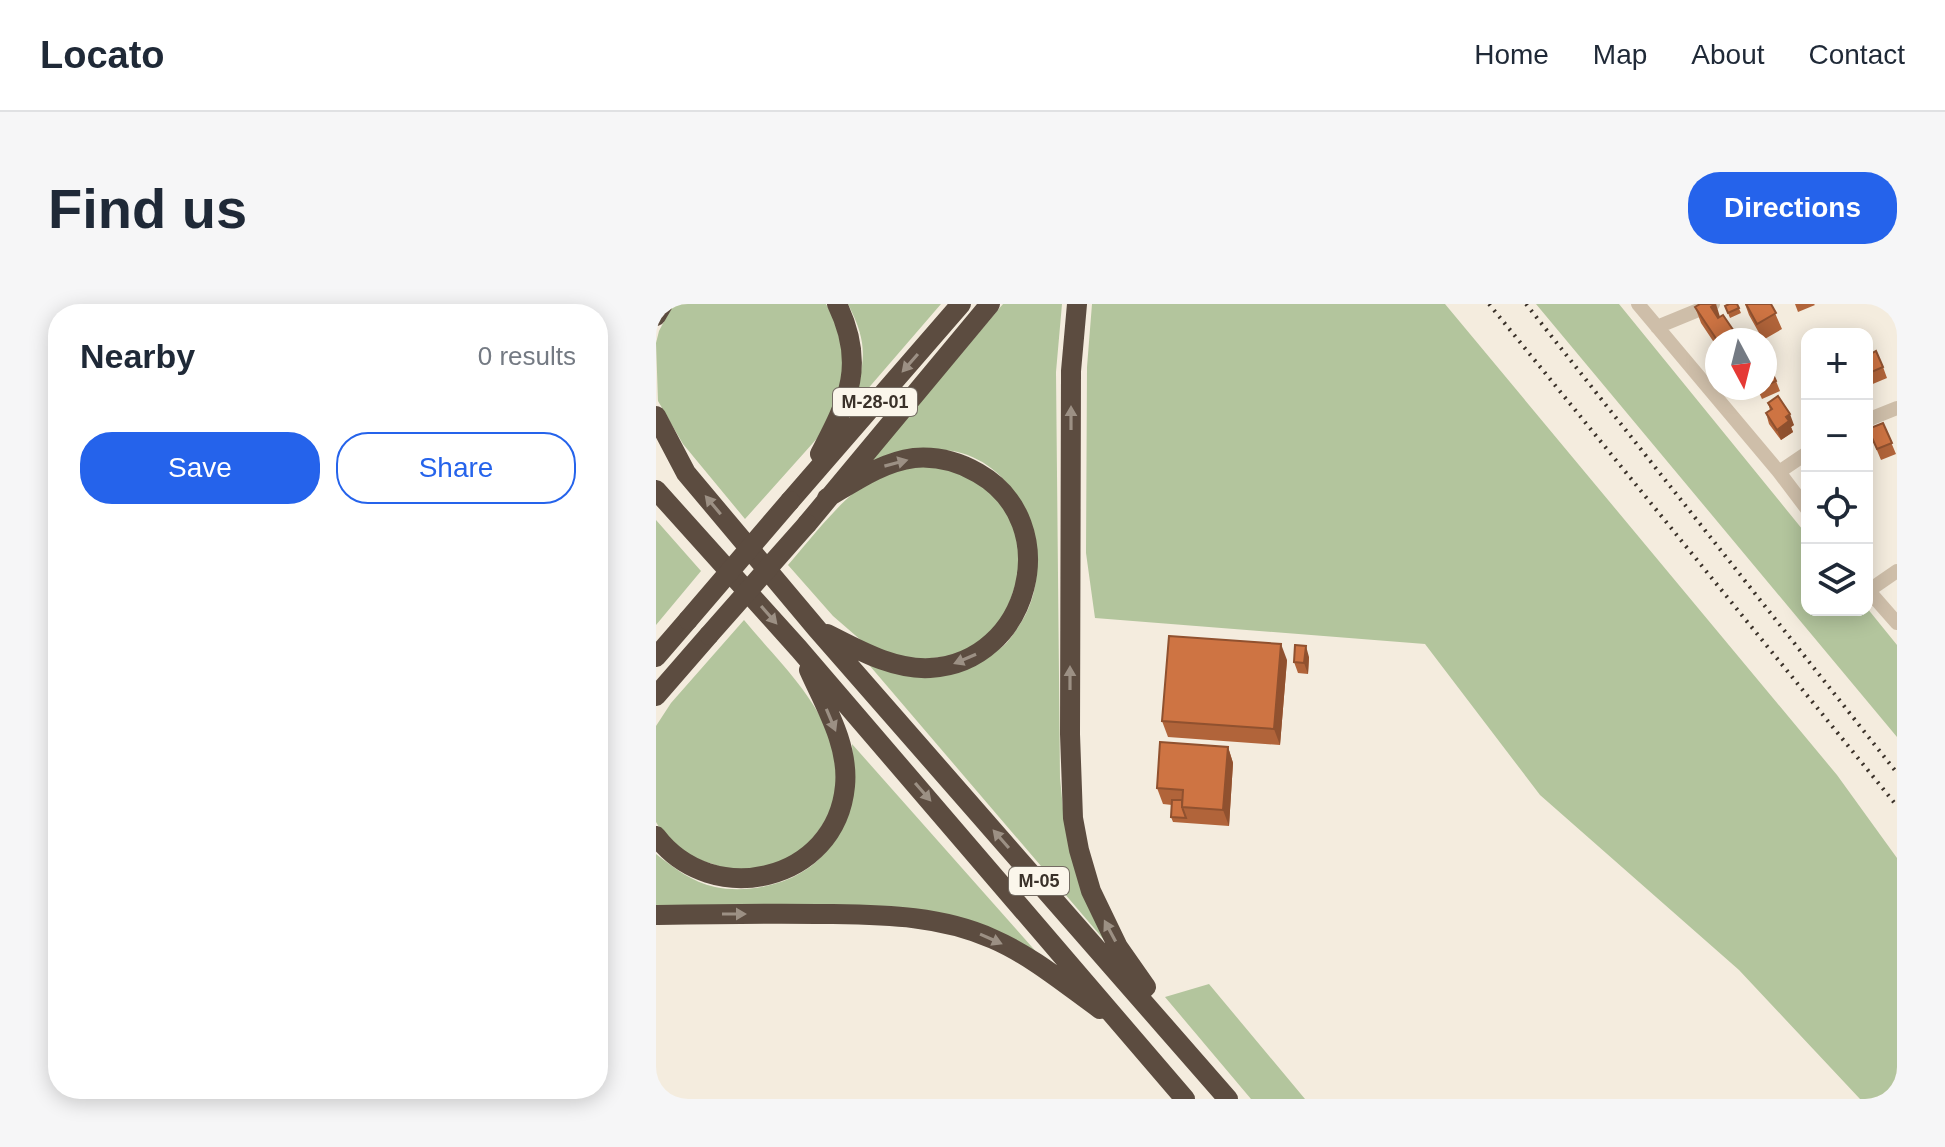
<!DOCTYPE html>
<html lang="en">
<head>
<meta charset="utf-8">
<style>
  body { margin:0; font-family:Arial,sans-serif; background:#f6f6f7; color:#1f2937 }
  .controls { position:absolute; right:24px; top:24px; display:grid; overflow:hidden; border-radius:16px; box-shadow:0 4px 20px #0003 }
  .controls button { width:72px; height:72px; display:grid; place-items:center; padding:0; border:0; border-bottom:2px solid #e0e1e3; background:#fff; color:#1f2937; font:40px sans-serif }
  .compass { position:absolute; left:1049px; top:24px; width:72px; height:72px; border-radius:50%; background:#fff; box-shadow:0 4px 20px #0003; rotate:173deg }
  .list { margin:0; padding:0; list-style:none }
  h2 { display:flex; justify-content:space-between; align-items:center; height:104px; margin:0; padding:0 32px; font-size:34px }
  h2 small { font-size:26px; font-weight:400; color:#747a83 }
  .actions { display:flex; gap:16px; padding:24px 32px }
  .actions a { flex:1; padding:18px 0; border:2px solid #2563eb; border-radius:32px; text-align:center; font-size:28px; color:#2563eb }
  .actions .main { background:#2563eb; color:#fff }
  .icon { flex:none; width:44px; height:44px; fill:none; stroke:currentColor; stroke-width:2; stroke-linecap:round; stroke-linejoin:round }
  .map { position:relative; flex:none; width:1241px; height:795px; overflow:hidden; border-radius:32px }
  header { display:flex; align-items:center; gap:48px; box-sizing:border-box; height:112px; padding:0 40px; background:#fff; border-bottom:2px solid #e0e1e3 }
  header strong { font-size:38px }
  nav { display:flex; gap:44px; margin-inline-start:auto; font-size:28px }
  .intro { display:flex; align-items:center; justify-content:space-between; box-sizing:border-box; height:192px; padding:0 48px }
  h1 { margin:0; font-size:56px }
  .button { padding:20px 36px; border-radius:32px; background:#2563eb; color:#fff; font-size:28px; font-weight:700 }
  main { display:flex; gap:48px; padding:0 48px }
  aside { flex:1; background:#fff; border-radius:32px; box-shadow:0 4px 20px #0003 }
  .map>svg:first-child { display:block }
</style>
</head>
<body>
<header>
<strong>Locato</strong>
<nav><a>Home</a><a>Map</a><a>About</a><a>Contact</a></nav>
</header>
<div class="intro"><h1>Find us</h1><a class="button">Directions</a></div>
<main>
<aside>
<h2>Nearby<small>0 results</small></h2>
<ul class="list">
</ul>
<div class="actions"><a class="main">Save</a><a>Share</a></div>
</aside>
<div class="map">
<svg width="1241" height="795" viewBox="0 0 1241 795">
  <rect width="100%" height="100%" fill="#f4ecde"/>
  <path fill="#b3c59d" d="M17,0H170L184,24L190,71L165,130L89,215L27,140L2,97L0,39L3,27Z
    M192,0H285L197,102C208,58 214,43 192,0Z
    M347,0H406L400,68L404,474L408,515L449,637L208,355C215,358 227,367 235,367C250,368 269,360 283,357C299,354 329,352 343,345C352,340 360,326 366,317C404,255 366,153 289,146C270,145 231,157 211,161Z
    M436,0H789L1181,471L1241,554V795H1204L1083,666L884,491L769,340L439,314L430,249L431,63Z
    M880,0H963L1151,231V306L1211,304L1241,341V433Z
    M273,160L297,164L338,190L355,213L367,258L346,320L309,350L251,357L207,338L177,312L132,261C154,236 193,184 223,172C238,166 257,164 273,160Z
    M0,216L45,267L0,321Z
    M88,316C119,354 161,392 176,440C197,502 151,564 86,568C77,568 66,563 57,560C34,554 12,540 0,518V422L15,399Z
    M196,440L383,651L333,624L0,604V550C18,564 36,578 59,583C98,591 153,577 174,541C180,531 182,517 186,506C196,477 198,471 196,440Z
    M553,680L649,795H595L509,693Z"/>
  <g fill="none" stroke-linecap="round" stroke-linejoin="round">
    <path stroke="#cebea9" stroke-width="14" d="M982,0L1123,168L1151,205
      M1001,23L1057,0
      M1211,116L1241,104
      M1123,168L1151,149
      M1211,285L1241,319
      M1212,287L1241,267"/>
    <path stroke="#5c4c40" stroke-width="20" d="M421,0L415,67L414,430L417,514L423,546L435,587L462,643L490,683
      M0,12L7,0
      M0,112L30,169L161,325L572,795
      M164,150C193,95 210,60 181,0
      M0,186L143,345L529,795
      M171,194C198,178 226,158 258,154C281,152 303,158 322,169C410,219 374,359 274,364C237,366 203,346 171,330
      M134,197L305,0
      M151,220L334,0
      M0,353L32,316
      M0,392L53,331
      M0,532C56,606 180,578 189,482C193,441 169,402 153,366
      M0,611C57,610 113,609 170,610C227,611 284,611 337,635C376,652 409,680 444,705"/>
    <path stroke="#3a3129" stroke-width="4" stroke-dasharray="2 6" stroke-linecap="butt" d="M833,0L1241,502
      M870,0L1241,469"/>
    <path stroke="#5c4c40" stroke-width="20" d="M32,316L134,197
      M53,331L151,220"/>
  </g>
  <path fill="#b1643a" d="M1081,0L1085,9L1074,14L1069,2Z
    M1089,0H1115L1126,25L1107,36L1093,11Z
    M1139,0H1158L1159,1L1142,8Z
    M1039,3L1061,36V43L1045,19Z
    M1211,52L1227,63L1231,74L1212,82L1211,79Z
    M1109,58L1120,77L1124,87L1106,95L1101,84H1109Z
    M1112,99L1138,121L1135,123L1137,128L1125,136L1113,120L1110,109L1114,106Z
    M1227,119L1240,150L1225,156L1212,125Z
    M653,353L652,370L642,369L638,358Z
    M631,356L624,441L512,433L506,417Z
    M572,443L577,459L573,522L517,518L515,513L516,501L507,500L501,484Z"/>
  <path fill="#90512f" d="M1060,0L1065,16L1061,19L1055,3Z
    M1134,110L1138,121L1135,123L1137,128L1125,136L1121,126L1130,113Z
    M625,340L631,356L624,441L618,425Z
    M650,342L653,353L652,370L648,359Z
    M572,443L577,459L573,522L567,506Z"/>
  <path fill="#ce7443" stroke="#90512f" stroke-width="2" d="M1044,0H1059L1055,3L1062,14L1067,11L1084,36H1061L1039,3Z
    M1073,0H1081L1083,4L1072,9L1069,2Z
    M1090,0H1115L1120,9L1101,20Z
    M1220,47L1227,63L1211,70V52Z
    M1111,57L1120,77L1109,82V58Z
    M1122,92L1134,110L1130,113L1133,117L1121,126L1110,109L1116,105L1112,99Z
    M1227,119L1236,139L1221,145L1212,125Z
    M513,332L625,340L618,425L506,417Z
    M639,341L650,342L648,359L638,358Z
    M504,438L572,443L567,506L526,503L527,486L501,484Z
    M516,496H526V503L530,514L515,513Z"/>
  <defs><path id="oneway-solid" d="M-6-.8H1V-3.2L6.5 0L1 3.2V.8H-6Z" transform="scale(2)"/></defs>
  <g fill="#9c9084">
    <use href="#oneway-solid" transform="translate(254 59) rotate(131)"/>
    <use href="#oneway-solid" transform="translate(415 114) rotate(-90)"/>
    <use href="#oneway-solid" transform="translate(240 159) rotate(-15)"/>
    <use href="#oneway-solid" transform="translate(57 201) rotate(-130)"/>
    <use href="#oneway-solid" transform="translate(113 311) rotate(49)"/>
    <use href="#oneway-solid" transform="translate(309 355) rotate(157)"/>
    <use href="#oneway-solid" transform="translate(414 374) rotate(-90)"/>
    <use href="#oneway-solid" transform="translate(175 416) rotate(67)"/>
    <use href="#oneway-solid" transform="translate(267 488) rotate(49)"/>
    <use href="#oneway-solid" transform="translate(345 535) rotate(-131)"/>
    <use href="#oneway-solid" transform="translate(78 610)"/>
    <use href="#oneway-solid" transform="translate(454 627) rotate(-118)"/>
    <use href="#oneway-solid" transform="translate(335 635) rotate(24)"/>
  </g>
  <g text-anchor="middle" stroke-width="6" stroke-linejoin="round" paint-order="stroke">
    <g fill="#fbf6eb" stroke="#746c63" stroke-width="2">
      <rect x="177" y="84" width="84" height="28" rx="6"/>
      <rect x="353" y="563" width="60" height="28" rx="6"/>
    </g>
    <g font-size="18" font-weight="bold" fill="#3a3129">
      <text x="219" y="104">М-28-01</text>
      <text x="383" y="583">М-05</text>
    </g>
  </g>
</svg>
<div class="controls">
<button>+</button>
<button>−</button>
<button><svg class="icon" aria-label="locate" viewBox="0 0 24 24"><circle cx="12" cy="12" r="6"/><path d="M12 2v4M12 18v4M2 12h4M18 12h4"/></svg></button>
<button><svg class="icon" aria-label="layers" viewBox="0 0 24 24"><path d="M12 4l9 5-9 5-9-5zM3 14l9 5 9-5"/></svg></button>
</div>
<svg class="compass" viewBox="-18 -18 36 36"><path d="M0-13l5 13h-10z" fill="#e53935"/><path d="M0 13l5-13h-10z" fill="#747a83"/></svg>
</div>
</main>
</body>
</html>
